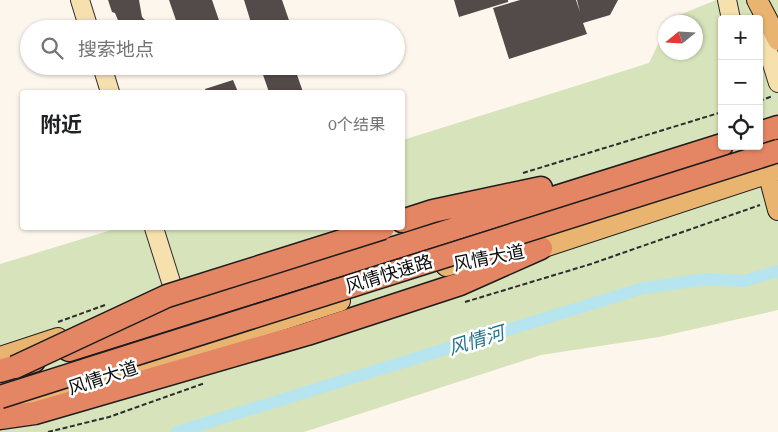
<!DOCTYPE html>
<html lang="zh">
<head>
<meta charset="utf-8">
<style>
  body { margin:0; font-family:"Roboto Serif","Noto Sans SC",serif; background:#f2f2f2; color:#202124 }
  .controls { position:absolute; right:15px; top:15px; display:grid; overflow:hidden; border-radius:5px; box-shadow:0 1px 4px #0004 }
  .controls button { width:45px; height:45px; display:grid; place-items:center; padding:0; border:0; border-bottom:1px solid #e0e0e0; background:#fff; color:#202124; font:25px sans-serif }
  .compass { position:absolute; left:658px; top:15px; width:45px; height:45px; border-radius:50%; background:#fff; box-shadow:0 1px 4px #0004; rotate:252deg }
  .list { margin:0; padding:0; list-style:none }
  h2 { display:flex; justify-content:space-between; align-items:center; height:65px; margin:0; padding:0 20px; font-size:21px }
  h2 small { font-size:16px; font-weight:400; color:#757577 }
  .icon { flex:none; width:28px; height:28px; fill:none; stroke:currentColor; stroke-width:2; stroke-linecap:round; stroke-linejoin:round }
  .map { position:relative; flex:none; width:778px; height:432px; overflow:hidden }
  .search { position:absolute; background:#fff; box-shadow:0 1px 4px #0004; left:20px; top:20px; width:385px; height:55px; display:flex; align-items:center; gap:12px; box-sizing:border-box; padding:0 18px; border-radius:28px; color:#757577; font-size:19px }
  .panel { position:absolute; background:#fff; box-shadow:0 1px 4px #0004; left:20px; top:90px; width:385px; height:140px; border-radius:5px }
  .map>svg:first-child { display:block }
</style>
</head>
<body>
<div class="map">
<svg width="778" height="432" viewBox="0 0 778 432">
  <rect width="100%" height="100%" fill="#fdf6ec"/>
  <path fill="#d7e3ba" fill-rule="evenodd" d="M716,0H778V310L659,337L541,355L304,432H0V264L118,228H402L403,140L649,63L665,30L666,52H696V22H669L672,18ZM722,19H759V146H722Z"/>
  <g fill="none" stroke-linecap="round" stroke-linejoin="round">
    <path stroke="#b6e5ef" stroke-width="12" d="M177,432L643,288L708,279L744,281L778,271"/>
  </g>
  <path fill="#534b49" d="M108,0H139L142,17L146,21L149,29H118L120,25L115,13L112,12Z
    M169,0H212L222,29H179Z
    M244,0H282L292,29H253Z
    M454,0H508V2L459,17Z
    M520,0H576L580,12L577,0H618L610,15L583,23L587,34L509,59L493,8Z
    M279,66H294L303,92H269L262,72Z
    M233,80L238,92H206L205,89Z"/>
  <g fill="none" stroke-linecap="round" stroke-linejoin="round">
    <defs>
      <path id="secondary" d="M80,0L89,29
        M727,0L731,19
        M759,22L778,83
        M102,66L110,92
        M154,228L177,301"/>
      <path id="primary" d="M757,0L778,40
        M765,161L778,210
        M446,266L462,261L541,248L778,170
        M0,357L58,338
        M2,411L340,301"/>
      <path id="highway" d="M759,133L778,127
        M402,221L433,211L541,188
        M69,350L722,145
        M0,371L34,361
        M0,418L35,413L307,334L460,284L541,248"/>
    </defs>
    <use href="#secondary" stroke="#2d2d2d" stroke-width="20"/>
    <use href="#primary" stroke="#1c1c1c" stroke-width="22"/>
    <use href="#highway" stroke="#1c1c1c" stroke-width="25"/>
    <path stroke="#2d2d2d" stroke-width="2" stroke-dasharray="5 2.5" stroke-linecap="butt" d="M759,101L773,96
      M523,173L722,112
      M465,302L591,264L760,205
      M58,322L105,305
      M48,432L109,417L205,383"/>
    <use href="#secondary" stroke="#f6e0ae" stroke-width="18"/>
    <use href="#primary" stroke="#e9b470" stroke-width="20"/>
    <use href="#highway" stroke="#e48563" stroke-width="22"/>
    <defs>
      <path id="highway-bridge" d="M15,367L167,296L383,228
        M0,397L778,151"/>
    </defs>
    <use href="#highway-bridge" stroke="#1c1c1c" stroke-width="25" stroke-linecap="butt"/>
    <use href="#highway-bridge" stroke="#e48563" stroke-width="22"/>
  </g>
  <g text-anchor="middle" stroke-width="5" stroke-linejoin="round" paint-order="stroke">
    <g font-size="18" fill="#0b0b0b" stroke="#fff">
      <text transform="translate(489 258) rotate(-11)" y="6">风情大道</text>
      <text transform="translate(389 274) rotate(-17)" y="6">风情快速路</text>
      <text transform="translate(103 378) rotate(-18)" y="6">风情大道</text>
    </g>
    <g font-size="19" font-style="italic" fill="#23758f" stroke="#fff">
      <text transform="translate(476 340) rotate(-17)" y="7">风情河</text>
    </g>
  </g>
</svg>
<div class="controls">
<button>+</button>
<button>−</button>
<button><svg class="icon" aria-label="locate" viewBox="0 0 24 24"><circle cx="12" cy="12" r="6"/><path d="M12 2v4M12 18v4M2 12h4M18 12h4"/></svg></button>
</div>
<svg class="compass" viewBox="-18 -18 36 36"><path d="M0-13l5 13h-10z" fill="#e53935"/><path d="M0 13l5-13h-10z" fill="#757577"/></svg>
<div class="search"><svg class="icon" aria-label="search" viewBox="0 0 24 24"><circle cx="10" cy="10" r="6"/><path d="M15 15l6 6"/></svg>搜索地点</div>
<section class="panel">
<h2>附近<small>0个结果</small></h2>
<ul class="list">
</ul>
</section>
</div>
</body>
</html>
